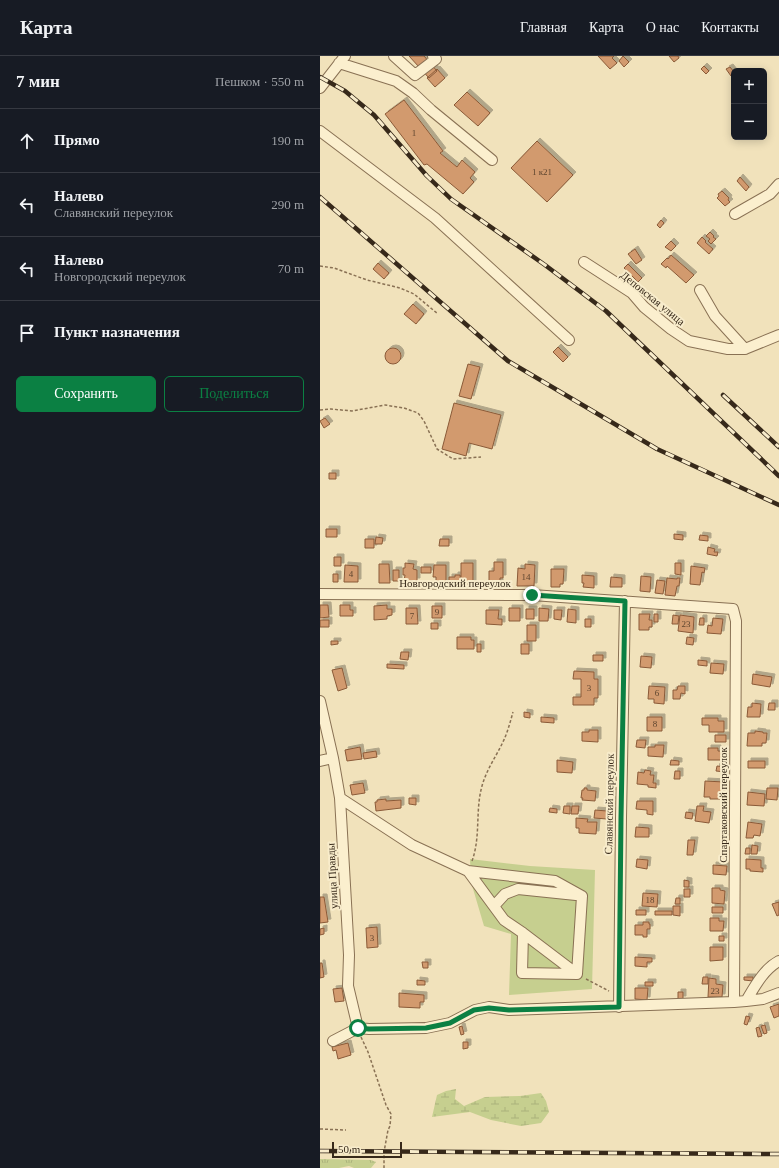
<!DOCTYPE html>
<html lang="ru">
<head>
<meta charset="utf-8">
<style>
  body { margin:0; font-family:Georgia,serif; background:#242831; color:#f1f3f6 }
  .controls { position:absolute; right:12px; top:12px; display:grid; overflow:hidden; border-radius:6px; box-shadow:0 2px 10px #0003 }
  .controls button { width:36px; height:36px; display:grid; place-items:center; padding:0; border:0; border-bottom:1px solid #363941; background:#171b24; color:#f1f3f6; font:20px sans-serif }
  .scale { position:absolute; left:12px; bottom:10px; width:70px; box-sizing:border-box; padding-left:4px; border:2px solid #37291a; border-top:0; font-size:11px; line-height:14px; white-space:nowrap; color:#37291a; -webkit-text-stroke:3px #f8eccb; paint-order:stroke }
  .stop { position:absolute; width:12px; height:12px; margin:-9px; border:3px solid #0b8043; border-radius:50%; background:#fff }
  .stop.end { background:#0b8043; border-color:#fff; box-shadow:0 1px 4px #0008 }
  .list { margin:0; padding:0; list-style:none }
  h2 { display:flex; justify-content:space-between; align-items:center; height:52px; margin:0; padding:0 16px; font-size:17px }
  h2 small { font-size:13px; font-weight:400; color:#9ea1a6 }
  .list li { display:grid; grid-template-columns:26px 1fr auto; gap:12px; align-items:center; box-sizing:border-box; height:64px; padding:0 16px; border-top:1px solid #363941 }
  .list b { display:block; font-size:15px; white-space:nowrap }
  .list p { margin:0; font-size:13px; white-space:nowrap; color:#9ea1a6 }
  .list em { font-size:13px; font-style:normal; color:#9ea1a6 }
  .actions { display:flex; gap:8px; padding:12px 16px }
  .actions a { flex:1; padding:9px 0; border:1px solid #0b8043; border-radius:6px; text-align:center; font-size:14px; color:#0b8043 }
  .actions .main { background:#0b8043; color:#fff }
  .icon { flex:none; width:22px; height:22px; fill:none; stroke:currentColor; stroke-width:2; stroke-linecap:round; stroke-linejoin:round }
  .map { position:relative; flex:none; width:459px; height:1112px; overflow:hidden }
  header { display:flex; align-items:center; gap:24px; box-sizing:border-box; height:56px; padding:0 20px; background:#171b24; border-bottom:1px solid #363941 }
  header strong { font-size:19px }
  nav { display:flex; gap:22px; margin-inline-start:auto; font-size:14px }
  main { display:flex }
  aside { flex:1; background:#171b24 }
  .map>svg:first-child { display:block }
</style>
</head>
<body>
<header>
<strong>Карта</strong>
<nav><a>Главная</a><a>Карта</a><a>О нас</a><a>Контакты</a></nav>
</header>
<main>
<aside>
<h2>7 мин<small>Пешком · 550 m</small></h2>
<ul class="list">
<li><svg class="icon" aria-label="ahead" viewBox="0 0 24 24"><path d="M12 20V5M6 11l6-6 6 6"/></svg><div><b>Прямо</b></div><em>190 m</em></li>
<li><svg class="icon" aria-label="left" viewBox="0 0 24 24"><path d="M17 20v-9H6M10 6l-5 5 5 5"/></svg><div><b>Налево</b><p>Славянский переулок</p></div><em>290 m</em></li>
<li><svg class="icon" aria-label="left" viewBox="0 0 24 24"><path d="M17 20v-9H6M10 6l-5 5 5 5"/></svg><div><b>Налево</b><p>Новгородский переулок</p></div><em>70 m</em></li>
<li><svg class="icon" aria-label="arrive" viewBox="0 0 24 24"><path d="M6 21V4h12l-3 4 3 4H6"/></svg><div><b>Пункт назначения</b></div></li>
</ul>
<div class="actions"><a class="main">Сохранить</a><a>Поделиться</a></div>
</aside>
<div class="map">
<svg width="459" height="1112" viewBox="0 0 459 1112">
  <defs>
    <pattern id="grass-tufts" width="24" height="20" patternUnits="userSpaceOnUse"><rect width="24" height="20" fill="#c6cf8f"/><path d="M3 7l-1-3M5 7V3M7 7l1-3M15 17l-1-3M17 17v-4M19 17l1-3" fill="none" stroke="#abb27b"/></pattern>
    <pattern id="wetland-marsh" width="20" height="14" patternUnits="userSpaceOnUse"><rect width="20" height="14" fill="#c6cf8f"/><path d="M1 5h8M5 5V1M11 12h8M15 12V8" fill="none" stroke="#abb27b"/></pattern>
    <filter id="shadow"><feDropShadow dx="3" dy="-3" stdDeviation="0" flood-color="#0004"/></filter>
  </defs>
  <rect width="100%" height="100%" fill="#f1e2bb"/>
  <path fill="url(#grass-tufts)" d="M0,1103L51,1104L56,1106L51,1112H34L29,1110L19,1112H0Z"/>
  <path fill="url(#wetland-marsh)" d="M136,1033L135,1043L144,1050L165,1041L200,1040L221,1037L226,1045L229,1056L221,1067L201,1070L171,1064L150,1056L112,1061L117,1039L126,1035Z"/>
  <path fill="#c6cf8f" d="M150,803L210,810L275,814L272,933L189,939L191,878L164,870L151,826Z"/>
  <path fill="#d29a6e" stroke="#8a5a38" filter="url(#shadow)" d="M89,0H104L117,15L109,22Z
    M278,0H294L292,2L297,7L290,13Z
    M303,0L309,6L304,11L299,5Z
    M349,0H358L359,2L354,6Z
    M384,10L389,15L386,18L381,13Z
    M410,11L414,16V18L411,20L406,13Z
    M117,13L125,22L115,31L107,22Z
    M147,36L170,57L158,70L134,49Z
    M84,44L123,95L120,97L137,111L142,104L155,116L150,122L154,126L143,138L107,108L104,109L65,58Z
    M217,85L253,119L227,146L191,112Z
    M420,121L429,131L426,135L417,125Z
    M402,135L409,142L408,144L410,146L405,150L397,142L399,140L398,138Z
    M341,164L344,167L340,172L337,169Z
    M390,176L394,180L393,181L396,183L391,188L388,185L390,183L386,180Z
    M382,181L386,185L385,186L393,193L389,198L377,187Z
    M351,185L356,190L351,195L345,191Z
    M315,193L322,204L316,208L308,198Z
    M351,199L374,219L366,227L347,210L346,212L341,208L347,202L348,203Z
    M58,207L69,217L64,223L53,213Z
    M308,208L322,222L318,226L304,212Z
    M93,248L104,258L96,268L84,258Z
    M238,291L248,301L243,306L233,296Z
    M65 300a8 8 0 1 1 16 0a8 8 0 1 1-16 0Z
    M148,308L160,311L151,343L139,340Z
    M134,347L181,359L172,393L149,387L146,400L122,393Z
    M5,362L10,368L4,372L0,365Z
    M9,417H16V423H9Z
    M6,473H17V481H6Z
    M354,478L363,479V484L354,483Z
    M380,479L388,480V485L379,484Z
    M56,481L63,482L62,488H55Z
    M45,483H54V492H45Z
    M120,483H129V490H119Z
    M388,491L395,493L394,496H398L397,500L387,498Z
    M14,501H21V510H14Z
    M174,506H183V522H180V530L169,529V515H174Z
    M85,507L94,508L93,513L97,514V525H84L85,519H83V512H85Z
    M141,507H153V528H141Z
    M355,507H361V519L355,518Z
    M59,508H69L70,527H59Z
    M205,508L215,509L214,530H197L198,512L205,513Z
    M25,509L38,510V526H24Z
    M114,509H126V528H116V521H113Z
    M371,510L385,512L384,517L382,516L380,529L370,528Z
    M101,511H111V517H101Z
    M231,513H244L243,528H240V531H231Z
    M73,514H79V525H73Z
    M13,518H18V526H13Z
    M135,519H140L141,528H129V521H135Z
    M262,519L274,520V532L263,531L264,527H262Z
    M321,520L331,521L330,536L320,535Z
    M291,521L302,522V531H290Z
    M347,522L357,523V522H360L359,530H357L355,540L345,539Z
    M337,524L345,525L343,538L335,537Z
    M0,549H8L9,561L0,562Z
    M20,549H30V554H33V560H20Z
    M67,549V553H72V559L67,560V563L54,564V550Z
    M112,550H122V562H112Z
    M86,552H97L98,568H86Z
    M189,552H200V565H189Z
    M219,552L229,553L228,565H219Z
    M206,553H214V563H206Z
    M248,553L256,554V567L247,566Z
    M166,554H179L178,563H182V569L166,568Z
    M234,554H242L241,564L234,563Z
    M319,558H330L329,564H332V571H329V574H319Z
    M334,558H338V566H334Z
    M353,559L359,560L358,568H352Z
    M360,559L374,561L373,577L358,575Z
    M380,562H384V569H379Z
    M393,562L403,563L401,578L387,577L388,569L392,570Z
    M265,563H271V571H265Z
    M0,564H9V571H0Z
    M111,567H118V573H111Z
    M207,569H216V585H207Z
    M137,581H151V584H154V593H137Z
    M367,581L374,582L373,589L366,588Z
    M11,585H18V588L11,589Z
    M157,588H161V596H157Z
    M201,588H209V598H201Z
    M81,596H89L88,604L80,603Z
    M273,599H283V605H273Z
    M321,600L332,601L331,612L320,611Z
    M378,604L387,605V610L378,609Z
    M391,607L404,608L403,618L390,617Z
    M67,608L84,609V613L67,612Z
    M22,612L27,632L18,635L12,614Z
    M254,615L274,616V623H278V642H274V649H253V641H261V623H253Z
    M433,618L452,621L450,631L432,628Z
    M329,630L345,631L344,648L334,647V643H328Z
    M358,630H365V638L361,637L360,643H353V634H357Z
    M432,647L441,648L440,661H427L428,651H432Z
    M449,647H455V654H448Z
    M204,656L210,657V662L204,661Z
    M221,661L234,662V667L221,666Z
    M327,661H342V675H327Z
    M382,662H398V665H404V676H389V669H382Z
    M269,674H278V686L262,685V676H269Z
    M435,675L443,676V677H447L446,687H442V690H427L428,677H435Z
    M395,679H406V686H395Z
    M317,684H326L325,692L316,691Z
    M335,689H344L343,701L328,700V691H335Z
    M40,691L42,703L27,705L25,694Z
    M388,692H398V695H405V704H388Z
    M56,695L57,701L44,703L43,697Z
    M237,704L253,706L252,717L237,716Z
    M351,704L359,705V709H350Z
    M428,705H445V712H428Z
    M397,710L406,711L405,716L396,715Z
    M325,714L331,715L330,719H334L333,727H336V732L328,731V729L317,728L318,716L324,717Z
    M355,715H360V723H354Z
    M385,725L404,726L403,743H390V741H384Z
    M43,727L45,737L32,739L30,729Z
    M264,732H267V734L276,735L275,745L262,744L263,742H261L262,734H264Z
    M447,732H458L457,744L446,743Z
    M428,736L445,738L444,750L427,749Z
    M89,742H96V749L89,748Z
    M66,743V745L81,744V752L56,755L55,746H57V744Z
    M317,745H333V759L327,758V754L316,753Z
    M244,750H250V758L243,757Z
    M252,750H259L258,758H251Z
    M377,750H384L383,755L391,756L389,767L375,765Z
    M230,752L237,753V757L229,756Z
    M275,754L287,755V763L274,762Z
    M366,756L373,757L372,763L365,762Z
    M256,762L268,763L267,766H277L276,778L259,777V772H256Z
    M428,766L442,768L440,780L434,779L433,782H426Z
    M316,771L329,772V781H315Z
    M403,777H407V783H403Z
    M368,784H375L373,799H367Z
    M432,789L438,790L437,798H431Z
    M426,792H430V798H425Z
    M317,803L328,804L327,813L316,811Z
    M426,803L441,804V812H443V816L430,815V813H426Z
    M393,809L407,810L406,819L393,818Z
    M364,824L369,825V831H364Z
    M392,832H400V834L405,835L404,848L392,847Z
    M364,833H370V841H364Z
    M323,837L338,838L337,851L322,850Z
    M0,841H4L8,866L0,867Z
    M356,842H360V848H355Z
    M459,846V859L457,860L452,848Z
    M353,850H360V860L353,859Z
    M392,851H403V857H392Z
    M316,854H326V859H316Z
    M335,855H352V859H335Z
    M390,862H399V865H404L403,875H390Z
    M323,866H329V868H330V873H327V881H323V879H315V869H323Z
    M57,871L58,891L47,892L46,872Z
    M4,872V878L0,879V873Z
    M399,880H404V885H399Z
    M390,891H403V904L390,905Z
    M315,901L332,902V906H327V911L315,910Z
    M102,906H108V912H103Z
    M0,907H2L4,921L0,922Z
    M383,921H388V928H382Z
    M424,921H433V925L424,924Z
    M389,922L396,923V928L403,929L402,941H388Z
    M97,924L105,925V929H97Z
    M325,926H333V930H325Z
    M22,932L24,945L15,946L13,933Z
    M315,932H328L327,944L315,943Z
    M358,936H363V943H358Z
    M79,937L104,939V946H100V952L79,951Z
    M459,948V960L454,962L450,951Z
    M426,960L430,961L427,969L424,968Z
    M445,969L447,977L444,978L441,970Z
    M142,970L144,978L141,979L139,971Z
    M439,971L442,980L438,981L436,972Z
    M143,986H148V992L143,993Z
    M28,987L31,999L18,1003L16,994L13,995L12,991Z"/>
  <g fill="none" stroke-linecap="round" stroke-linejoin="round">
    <defs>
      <path id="minor" d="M74,0L95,19L116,3L113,0
        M19,7L76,25L93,37L111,54L172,104
        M0,32L25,0
        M0,75L115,162L249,284
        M415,158L450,138L459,128
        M264,206L312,237L324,251L351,273L369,285L408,293H425L459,279
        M380,234L395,260L425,293
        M0,538L212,539L413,553L416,565L414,946
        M0,645L13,702L20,742L29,899L28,930L38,972
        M0,705L13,702
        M20,742L92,789L148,815L235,825L262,840
        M148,815L184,864L203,877L202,917L257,918L262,840
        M174,850L185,838L198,833L256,839
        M203,877L257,918
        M426,945L443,943L459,937
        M299,951L301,762L305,545
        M13,985L38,972L49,973L106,972L130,967L155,954L169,951L189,954L414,946L426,945C435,930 444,913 459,905"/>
    </defs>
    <use href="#minor" stroke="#897154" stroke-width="12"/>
    <path stroke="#897154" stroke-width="1.5" stroke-dasharray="3 2" stroke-linecap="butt" d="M0,210L14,212L47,224L80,232L94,238L118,258
      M0,354L11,353L32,355L65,349L84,352L98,357L104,365L117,393L133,403L161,401
      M152,805C161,780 155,755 162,730C166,715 175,702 182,688C187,678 190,667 193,656
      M266,923L289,935
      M41,981L48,996L66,1049L71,1058L70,1070L68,1074L64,1096V1112
      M0,1073L26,1074"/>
    <use href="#minor" stroke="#fbefce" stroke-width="10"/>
    <defs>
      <path id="rail" d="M0,21L25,35L54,59L107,120L131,143L225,209L286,255L459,420
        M0,141L188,305L337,393L459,449
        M403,339L459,391
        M0,1095L459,1098"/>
    </defs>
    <use href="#rail" stroke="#37291a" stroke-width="4.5"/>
    <use href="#rail" stroke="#f8eccb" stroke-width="3" stroke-dasharray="9" stroke-linecap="butt"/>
  </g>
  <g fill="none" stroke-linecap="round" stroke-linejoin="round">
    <path stroke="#0b8043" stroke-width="5" d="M38,972L49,973L106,972L130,967L154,954L169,952L189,954L299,951L301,762L305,545L212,539"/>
  </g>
  <g text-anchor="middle" stroke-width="4" stroke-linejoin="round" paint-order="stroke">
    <g font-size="9" fill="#5e452f">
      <text x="94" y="80">1</text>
      <text x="222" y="119">1 к21</text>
      <text x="31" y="521">4</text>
      <text x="206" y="524">14</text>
      <text x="117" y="559">9</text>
      <text x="92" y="563">7</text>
      <text x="366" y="571">23</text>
      <text x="269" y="635">3</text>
      <text x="337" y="640">6</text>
      <text x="335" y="671">8</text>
      <text x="330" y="847">18</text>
      <text x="52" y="885">3</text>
      <text x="395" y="938">23</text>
    </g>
    <g font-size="11" fill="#37291a" stroke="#f8eccb">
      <text transform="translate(333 242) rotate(39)" y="4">Деповская улица</text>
      <text x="135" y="531">Новгородский переулок</text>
      <text transform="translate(289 748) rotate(-89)" y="4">Славянский переулок</text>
      <text transform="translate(403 749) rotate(-90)" y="4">Спартаковский переулок</text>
      <text transform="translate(12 820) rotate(-93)" y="4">улица Правды</text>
    </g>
  </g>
</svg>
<div class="controls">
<button>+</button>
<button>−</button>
</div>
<div class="scale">50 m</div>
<div class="stop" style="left:38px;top:972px"></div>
<div class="stop end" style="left:212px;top:539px"></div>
</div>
</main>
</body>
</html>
